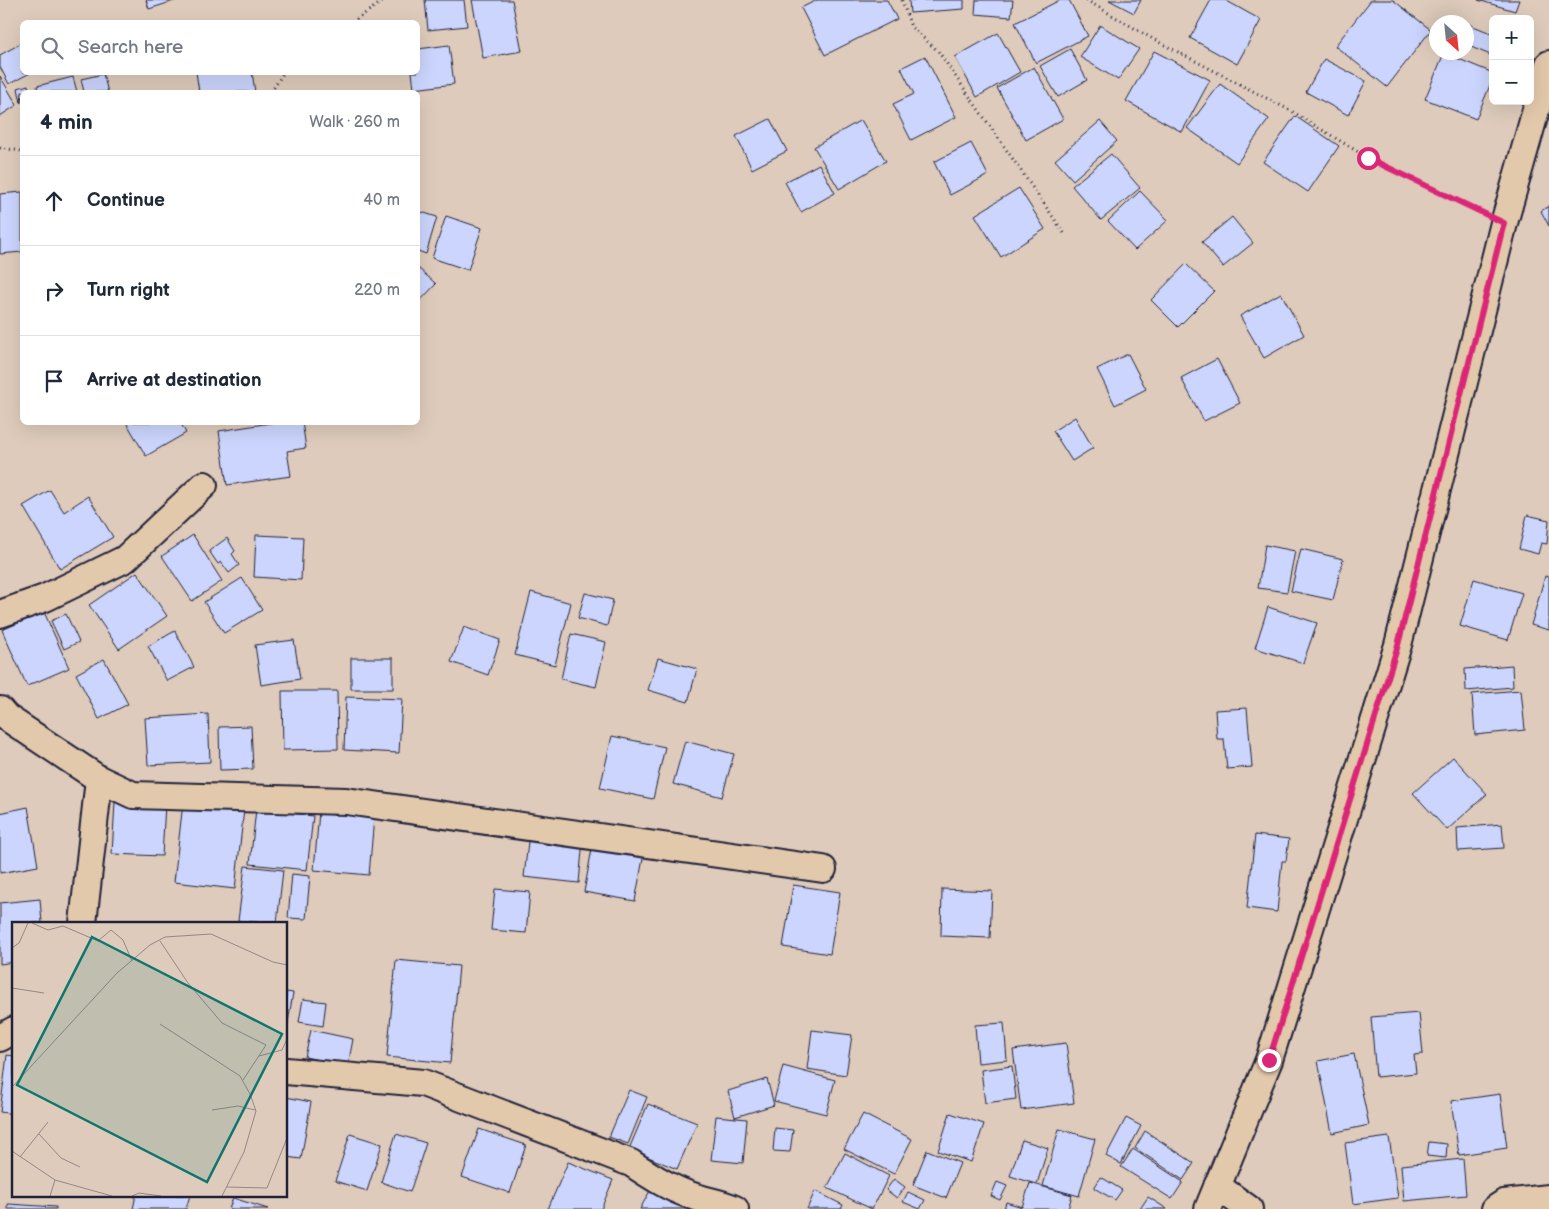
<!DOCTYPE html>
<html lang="en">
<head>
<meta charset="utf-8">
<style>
  body { margin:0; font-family:"Balsamiq Sans",sans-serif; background:#f6f6f7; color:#1f2937 }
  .controls { position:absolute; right:15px; top:15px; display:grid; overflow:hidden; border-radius:8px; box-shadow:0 5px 20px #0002 }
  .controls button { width:45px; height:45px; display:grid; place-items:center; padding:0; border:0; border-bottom:1px solid #e0e1e3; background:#fff; color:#1f2937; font:25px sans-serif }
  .compass { position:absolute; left:1429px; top:15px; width:45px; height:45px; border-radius:50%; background:#fff; box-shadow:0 5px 20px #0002; rotate:153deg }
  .stop { position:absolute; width:15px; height:15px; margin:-11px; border:4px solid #db2777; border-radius:50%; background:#fff }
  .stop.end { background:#db2777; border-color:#fff; box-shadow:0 1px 5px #0008 }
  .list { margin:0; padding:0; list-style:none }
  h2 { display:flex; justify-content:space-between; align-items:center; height:65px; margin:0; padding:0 20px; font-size:21px }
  h2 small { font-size:16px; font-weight:400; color:#747a83 }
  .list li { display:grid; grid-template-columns:32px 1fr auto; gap:15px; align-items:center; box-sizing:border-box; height:90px; padding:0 20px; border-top:1px solid #e0e1e3 }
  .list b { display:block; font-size:19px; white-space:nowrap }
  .list em { font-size:16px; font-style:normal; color:#747a83 }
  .icon { flex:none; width:28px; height:28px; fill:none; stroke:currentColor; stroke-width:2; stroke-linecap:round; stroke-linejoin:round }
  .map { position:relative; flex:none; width:1549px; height:1209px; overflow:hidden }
  .search { position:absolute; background:#fff; box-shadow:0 5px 20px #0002; left:20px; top:20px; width:400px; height:55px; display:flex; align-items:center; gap:12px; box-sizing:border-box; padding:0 18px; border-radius:8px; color:#747a83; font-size:19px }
  .panel { position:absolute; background:#fff; box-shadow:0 5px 20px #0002; left:20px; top:90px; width:400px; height:335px; border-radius:8px }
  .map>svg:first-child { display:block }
</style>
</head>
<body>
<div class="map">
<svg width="1549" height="1209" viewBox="0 0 1549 1209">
  <rect width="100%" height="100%" fill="#decbbb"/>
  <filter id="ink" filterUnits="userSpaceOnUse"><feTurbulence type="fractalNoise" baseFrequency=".02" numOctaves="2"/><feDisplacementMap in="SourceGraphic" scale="10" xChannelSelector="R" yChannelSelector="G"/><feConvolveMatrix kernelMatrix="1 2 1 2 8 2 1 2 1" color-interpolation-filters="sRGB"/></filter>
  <g filter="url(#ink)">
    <path fill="#cbd5fd" stroke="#22223b" d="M146,0H177L149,9Z
      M425,0H464L467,26L428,30Z
      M472,0H512L522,51L483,58Z
      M817,0H887L897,19L825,55L801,8Z
      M909,0H964V9L910,13Z
      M976,0H1013L1011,17L975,14Z
      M1060,0H1069L1088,36L1036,63L1015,23Z
      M1109,0H1141L1134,13Z
      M1211,0H1225L1261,20L1237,64L1190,38Z
      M1371,0H1393L1431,30L1387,87L1335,46Z
      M1478,0H1519L1515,11Z
      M1466,23L1493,34V56L1466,45Z
      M1100,25L1139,49L1118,80L1080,57Z
      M998,33L1020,72L977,97L955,57Z
      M22,43V72H32L9,84L0,67V55Z
      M449,45L454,84L414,89L412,72H418V49Z
      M1070,49L1087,80L1058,97L1040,66Z
      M1154,51L1210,80L1182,132L1126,101Z
      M1444,53L1493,73V78L1476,119L1425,99Z
      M925,56L956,117L911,140L893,104L914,94L901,68Z
      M1324,59L1366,81L1348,115L1306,92Z
      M1034,67L1063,119L1026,140L997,88Z
      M196,72H252L255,92H199Z
      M103,74L108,92H84L81,79Z
      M0,76L17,105L0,116Z
      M73,77L77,92H38L37,86Z
      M1220,84L1269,119L1237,163L1187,128Z
      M28,85L29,92H22L21,103L18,88Z
      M1295,116L1339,146L1308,192L1263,162Z
      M770,119L787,151L752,169L736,136Z
      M861,120L886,161L839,189L814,147Z
      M1100,121L1117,141L1073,180L1055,160Z
      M971,143L988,175L950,195L934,162Z
      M1111,154L1140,188L1101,220L1072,186Z
      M819,164L835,193L801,212L785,182Z
      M1019,188L1045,229L1001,257L975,215Z
      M1140,191L1168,220L1135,250L1108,221Z
      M22,192V252L0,254V194Z
      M1549,206V226L1541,211Z
      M418,211L437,217L426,254L418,251Z
      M446,216L482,228L468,270L432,258Z
      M1232,217L1253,243L1223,267L1202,242Z
      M1186,264L1214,291L1178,327L1151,300Z
      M418,268L436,284L418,303Z
      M1281,293L1304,335L1264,358L1240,316Z
      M1128,354L1146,389L1115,405L1097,369Z
      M1217,359L1240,403L1204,421L1181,378Z
      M1075,417L1093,448L1072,461L1053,431Z
      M126,422H180L186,433L146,456Z
      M277,422H302L306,448L287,451L291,476L227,485L219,431Z
      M50,490L64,512L88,496L113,537L60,569L23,506Z
      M1527,515L1549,520L1547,544L1541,543L1538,554L1519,549Z
      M193,535L222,581L192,601L162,556Z
      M256,535L303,537L301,580L254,577Z
      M227,538L235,551L232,554L239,565L229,573L221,562L218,564L209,551Z
      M1265,545L1295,551L1287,592L1258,588Z
      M1301,549L1343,559L1333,600L1291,591Z
      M137,572L167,616L119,649L89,605Z
      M1545,576L1549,577V630L1531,625Z
      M242,578L262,610L224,633L204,602Z
      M1474,579L1522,593L1508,640L1460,626Z
      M531,592L571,603L555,665L515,655Z
      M585,593L613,600L607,626L578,618Z
      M1268,607L1317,623L1303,663L1255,648Z
      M44,612L69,668L27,686L2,630Z
      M66,614L79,642L64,649L51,621Z
      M464,627L500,640L488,675L451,662Z
      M175,631L194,667L167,681L148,646Z
      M571,634L606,642L596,687L561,679Z
      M294,640L300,679L261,685L255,645Z
      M351,658H393V689H351Z
      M658,658L697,669L688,702L648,690Z
      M104,659L128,704L99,719L76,674Z
      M1512,665L1513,687L1466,691L1465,669Z
      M1521,690L1525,730L1475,735L1472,694Z
      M282,691H337L338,749L283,750Z
      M346,697L402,699L399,753L344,750Z
      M1247,708L1252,767L1227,769L1224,739H1217L1215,710Z
      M208,714L210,762L148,765L145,718Z
      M251,726L253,769L220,770L219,727Z
      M612,736L665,747L653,799L600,788Z
      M685,741L734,754L722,797L673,784Z
      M1453,757L1487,794L1447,830L1413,793Z
      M115,802L165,804L162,856L112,854Z
      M183,803L244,809L235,889L174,882Z
      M28,807L38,866L0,873V813Z
      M256,809L313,816L307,870L250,864Z
      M319,812L374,817L369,875L314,870Z
      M1502,824L1504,848L1458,851L1457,828Z
      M529,833L583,839L579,883L524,877Z
      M1255,835L1289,839L1286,861H1282L1277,912L1247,908Z
      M594,838L645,848L635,901L584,892Z
      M245,866L283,870L277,923L238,921Z
      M292,874L310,876L306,919L288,918Z
      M793,885L840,892L830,954L783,947Z
      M495,889L530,892L526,933L491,930Z
      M942,889L992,891L990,938L941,936Z
      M40,899L42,923H14V962L0,964V903Z
      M396,960L459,966L450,1063L387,1057Z
      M286,992L293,993L286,1034Z
      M303,999L326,1002L323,1026L299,1022Z
      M1419,1013L1423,1054L1414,1055L1416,1073L1376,1077L1371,1017Z
      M1004,1023L1007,1060L978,1063L975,1025Z
      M311,1030L353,1039L348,1066L305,1057Z
      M812,1030L852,1035L846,1075L807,1069Z
      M1066,1043L1074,1103L1021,1110L1013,1050Z
      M1354,1054L1369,1125L1332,1133L1318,1061Z
      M7,1055L14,1056V1114L0,1112Z
      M783,1066L835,1080L826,1114L774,1101Z
      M1012,1066L1016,1099L985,1103L981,1070Z
      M767,1079L774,1105L735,1117L728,1091Z
      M629,1090L647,1097L628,1144L609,1137Z
      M1500,1094L1507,1148L1459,1155L1451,1101Z
      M286,1097L311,1102L301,1159L286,1157Z
      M648,1104L697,1123L677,1169L629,1149Z
      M950,1113L984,1124L971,1162L938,1151Z
      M863,1114L912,1139L894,1174L844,1149Z
      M716,1116L747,1119L743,1163L711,1160Z
      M1126,1118L1141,1126L1121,1164L1106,1156Z
      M775,1128L793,1130L790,1152L773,1151Z
      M479,1129L526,1145L510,1193L462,1177Z
      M1059,1129L1095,1139L1079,1196L1043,1186Z
      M1145,1131L1194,1163L1183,1180L1135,1148Z
      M350,1134L382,1144L367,1191L335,1181Z
      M396,1134L426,1143L410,1192L381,1182Z
      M1389,1137L1398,1198L1353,1204L1345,1143Z
      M1022,1140L1048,1148L1037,1184L1010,1176Z
      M1429,1142L1447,1144L1446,1158L1427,1156Z
      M1133,1149L1183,1182L1172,1199L1121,1167Z
      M927,1150L960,1163L946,1198L913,1185Z
      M845,1153L889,1176L872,1209L827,1188Z
      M1463,1159L1466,1195L1404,1201L1401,1165Z
      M568,1162L613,1180L601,1209H548Z
      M1101,1177L1122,1190L1115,1200L1094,1188Z
      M894,1179L905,1187L897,1198L886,1190Z
      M997,1182L1007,1186L1000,1200L991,1196Z
      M1030,1183L1072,1195L1068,1209H1004L1006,1202L1022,1207Z
      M651,1189L686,1209H640Z
      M815,1191L843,1205L841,1209H807Z
      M908,1192L925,1200L920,1209L903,1202Z
      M136,1195H190L186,1209H133Z
      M1148,1197L1167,1209H1140Z
      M233,1198L268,1209H229Z
      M8,1204L56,1207V1209H8Z"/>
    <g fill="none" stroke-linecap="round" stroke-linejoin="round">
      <defs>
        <path id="minor" d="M0,614L45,598L125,559L204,485
          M0,710L6,717L99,779L133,795L346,801L823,869
          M83,923L99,779
          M0,1038L14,1030
          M286,1071L423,1083L631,1163C649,1175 669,1188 690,1195C705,1201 720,1202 735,1209
          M1217,1186L1249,1209
          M1208,1209L1269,1060L1398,645L1504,223L1549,64
          M1495,1209L1504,1203L1549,1198"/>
      </defs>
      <use href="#minor" stroke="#22223b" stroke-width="30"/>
      <path stroke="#22223b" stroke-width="3" stroke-dasharray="1 4" stroke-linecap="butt" d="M902,0L911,27L938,51L1064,233
        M1086,0L1153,39L1293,112L1368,158L1481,212
        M352,22L385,0
        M271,92L284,72
        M0,148L22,151"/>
      <use href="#minor" stroke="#e3c9ab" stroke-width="26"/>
    </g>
  </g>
  <g fill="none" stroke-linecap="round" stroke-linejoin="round" filter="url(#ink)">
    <path stroke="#db2777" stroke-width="6" d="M1269,1060L1398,645L1504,223L1368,158"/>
  </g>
  <g transform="translate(12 922)">
    <rect width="275" height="275" fill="#decbbb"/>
    <path fill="none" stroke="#938788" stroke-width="1" d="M20,1L36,8L51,4L86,19L99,8L111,18L120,39M148,19L176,61L210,101L254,123L231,158M0,26L7,21L16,1M0,66L32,71M148,102L228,154L238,172L244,189L232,230L210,274M247,134L270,128L275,117M0,165L105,51L138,23L153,15L199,12L261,40L275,43M200,188L226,184L243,188M27,212L49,236L68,245M0,229L43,258L100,274M8,235L36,200M215,265L255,266L275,216M38,274L43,258M120,274L127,271L149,274"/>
    <path fill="#0f766e" fill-opacity="0.15" stroke="#0f766e" stroke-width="2.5" d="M80,15L270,112L195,260L5,163Z"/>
    <rect width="275" height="275" fill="none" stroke="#22223b" stroke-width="2.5"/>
  </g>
</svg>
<div class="controls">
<button>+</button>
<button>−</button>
</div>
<svg class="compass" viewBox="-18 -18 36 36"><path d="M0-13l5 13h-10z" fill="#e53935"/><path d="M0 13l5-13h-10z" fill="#747a83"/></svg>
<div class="stop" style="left:1368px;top:158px"></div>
<div class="stop end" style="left:1269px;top:1060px"></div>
<div class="search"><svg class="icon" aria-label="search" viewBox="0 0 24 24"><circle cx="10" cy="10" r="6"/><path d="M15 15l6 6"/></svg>Search here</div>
<section class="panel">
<h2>4 min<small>Walk · 260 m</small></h2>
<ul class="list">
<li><svg class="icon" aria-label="ahead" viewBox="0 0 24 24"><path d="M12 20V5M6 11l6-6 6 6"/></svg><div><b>Continue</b></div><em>40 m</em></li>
<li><svg class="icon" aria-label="right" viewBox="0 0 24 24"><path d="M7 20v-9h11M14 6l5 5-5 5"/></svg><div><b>Turn right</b></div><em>220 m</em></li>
<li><svg class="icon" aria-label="arrive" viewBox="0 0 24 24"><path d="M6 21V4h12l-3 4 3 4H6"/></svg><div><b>Arrive at destination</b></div></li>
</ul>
</section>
</div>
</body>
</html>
